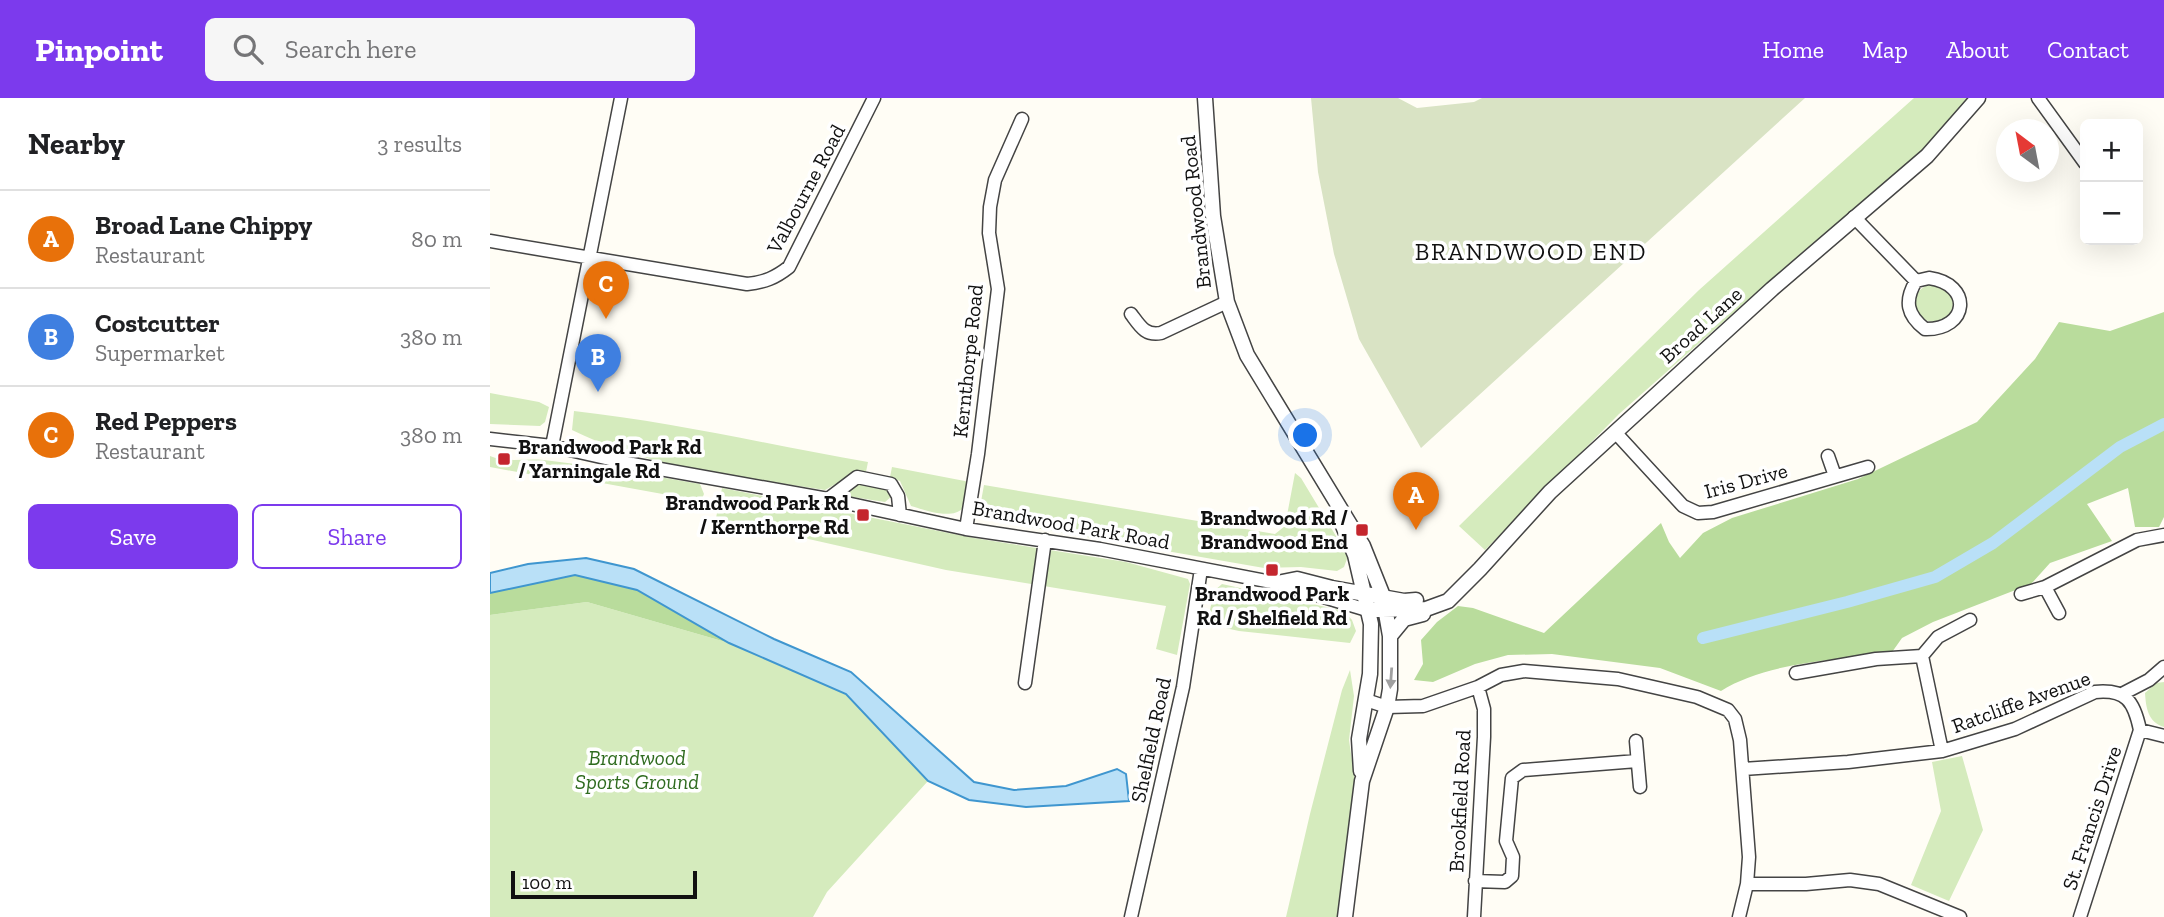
<!DOCTYPE html>
<html lang="en">
<head>
<meta charset="utf-8">
<style>
  body { margin:0; font-family:"Zilla Slab",serif; background:#f6f6f6; color:#202124 }
  .controls { position:absolute; right:21px; top:21px; display:grid; overflow:hidden; border-radius:10px; box-shadow:0 7px 28px #0002 }
  .controls button { width:63px; height:63px; display:grid; place-items:center; padding:0; border:0; border-bottom:2px solid #e0e0e0; background:#fff; color:#202124; font:35px sans-serif }
  .compass { position:absolute; left:1506px; top:21px; width:63px; height:63px; border-radius:50%; background:#fff; box-shadow:0 7px 28px #0002; rotate:328deg }
  .scale { position:absolute; left:21px; bottom:18px; width:186px; box-sizing:border-box; padding-left:7px; border:4px solid #111; border-top:0; font-size:19px; line-height:24px; white-space:nowrap; color:#111; -webkit-text-stroke:5px #fff; paint-order:stroke }
  .you { position:absolute; left:816px; top:338px; width:24px; height:24px; margin:-18px; border:5px solid #fff; border-radius:50%; background:#1a73e8; box-shadow:0 0 0 10px #1a73e833 }
  .badge { display:grid; place-items:center; width:46px; height:46px; border-radius:50%; background:#7c3aed; color:#fff; font-size:23px; font-weight:700 }
  .pin { position:absolute; translate:-50% -58px; filter:drop-shadow(0 2px 4px #0008) }
  .pin::after { content:''; position:absolute; top:37px; width:24px; height:21px; background:inherit; clip-path:polygon(0 0,100% 0,50% 100%) }
  .list { margin:0; padding:0; list-style:none }
  h2 { display:flex; justify-content:space-between; align-items:center; height:91px; margin:0; padding:0 28px; font-size:30px }
  h2 small { font-size:23px; font-weight:400; color:#757577 }
  .list li { display:grid; grid-template-columns:46px 1fr auto; gap:21px; align-items:center; box-sizing:border-box; height:98px; padding:0 28px; border-top:2px solid #e0e0e0 }
  .list b { display:block; font-size:26px; white-space:nowrap }
  .list p { margin:0; font-size:23px; white-space:nowrap; color:#757577 }
  .list em { font-size:23px; font-style:normal; color:#757577 }
  .actions { display:flex; gap:14px; padding:21px 28px }
  .actions a { flex:1; padding:16px 0; border:2px solid #7c3aed; border-radius:10px; text-align:center; font-size:24px; color:#7c3aed }
  .actions .main { background:#7c3aed; color:#fff }
  .icon { flex:none; width:38px; height:38px; fill:none; stroke:currentColor; stroke-width:2; stroke-linecap:round; stroke-linejoin:round }
  .map { position:relative; flex:none; width:1674px; height:819px; overflow:hidden }
  header { display:flex; align-items:center; gap:42px; box-sizing:border-box; height:98px; padding:0 35px; background:#7c3aed; color:#fff }
  header strong { font-size:33px }
  nav { display:flex; gap:38px; margin-inline-start:auto; font-size:24px }
  .search { width:490px; height:63px; background:#f6f6f6; display:flex; align-items:center; gap:18px; box-sizing:border-box; padding:0 24px; border-radius:10px; color:#757577; font-size:26px }
  main { display:flex }
  aside { flex:1; background:#fff }
  .map>svg:first-child { display:block }
</style>
</head>
<body>
<header>
<strong>Pinpoint</strong>
<div class="search"><svg class="icon" aria-label="search" viewBox="0 0 24 24"><circle cx="10" cy="10" r="6"/><path d="M15 15l6 6"/></svg>Search here</div>
<nav><a>Home</a><a>Map</a><a>About</a><a>Contact</a></nav>
</header>
<main>
<aside>
<h2>Nearby<small>3 results</small></h2>
<ul class="list">
<li><span class="badge" style="background:#e8710a">A</span><div><b>Broad Lane Chippy</b><p>Restaurant</p></div><em>80 m</em></li>
<li><span class="badge" style="background:#3f7fe0">B</span><div><b>Costcutter</b><p>Supermarket</p></div><em>380 m</em></li>
<li><span class="badge" style="background:#e8710a">C</span><div><b>Red Peppers</b><p>Restaurant</p></div><em>380 m</em></li>
</ul>
<div class="actions"><a class="main">Save</a><a>Share</a></div>
</aside>
<div class="map">
<svg width="1674" height="819" viewBox="0 0 1674 819">
  <rect width="100%" height="100%" fill="#fffdf5"/>
  <path fill="#d5ebbd" d="M1424,0H1478L1427,60L1309,157L1129,316L995,452L969,428L1209,192Z
    M1425 205a19 19 0 1 1 38 0a19 19 0 1 1-38 0Z
    M0,295L49,304L59,309L55,324L50,328L0,326Z
    M84,313C183,324 280,347 378,364L376,374L365,375L335,392C250,378 160,371 82,332Z
    M0,358C17,365 35,360 54,362C106,368 158,377 210,386L214,396L211,403L90,381L49,378L0,369Z
    M402,369L480,384C479,390 479,401 475,407C466,424 435,412 421,408L410,383L400,379Z
    M805,375L811,380L858,458L854,469L847,473L811,469L774,470L488,420L494,387L785,436L795,428Z
    M369,384L399,390L401,399L395,404L356,398L354,394Z
    M232,390L484,440L636,464L698,481L700,486L687,557L666,551L676,508L456,472L226,420Z
    M732,486L854,513L862,522L866,533L860,545L749,533L717,526L724,493Z
    M97,504L239,545L356,596L438,683L337,794L323,819H0V517Z
    M860,572L864,598L859,642L866,690L848,819H796L820,716L852,592Z
    M1674,584V629C1658,624 1656,610 1655,595L1666,585Z
    M1472,658L1493,732L1459,803L1421,787L1451,713L1442,664Z"/>
  <path fill="#b9dc9c" d="M1674,214V419L1669,429H1645L1638,390L1597,406L1622,443L1560,465L1541,486L1443,524L1412,540L1400,557C1350,560 1274,565 1231,593L1170,570L1062,556L1018,557L985,566L943,584L924,582L933,566L931,542L947,524L968,508L983,510L1054,535L1171,425L1179,444L1190,460L1213,435L1242,420L1368,381L1487,324L1545,261L1569,224L1620,233Z
    M85,477L147,492L239,545L97,504L0,517V495Z"/>
  <path fill="#d9e3c4" d="M821,0H908L927,10L984,4L992,0H1315L931,350L869,241L844,156L828,74Z"/>
  <path fill="#b9e0f7" stroke="#3f96cf" stroke-width="2" d="M96,460L144,471L284,541L361,574L484,684L524,692L576,688L627,671L636,676L639,703L536,709L479,702L438,683L356,596L239,545L147,492L85,477L0,495V475L38,466Z"/>
  <g fill="none" stroke-linecap="round" stroke-linejoin="round">
    <path stroke="#b9e0f7" stroke-width="12" d="M1213,540L1357,504L1445,479L1503,445L1630,349L1674,326"/>
    <defs>
      <path id="minor" d="M1548,0L1595,65
        M1364,119L1426,183
        M0,143L257,186C275,184 285,180 299,169L384,0
        M1439,180C1483,186 1479,232 1435,231C1417,217 1414,203 1426,183Z
        M641,216C650,228 655,238 671,235L737,204
        M1125,334L1193,408L1208,415L1223,414L1378,369
        M0,341L62,348L142,366L338,401L476,431L610,451L787,485L877,512
        M62,348L131,0
        M1338,358L1345,378
        M338,401L367,379L401,386L408,398L410,417
        M476,431L488,356L508,191L499,135L500,109L505,82L532,21
        M1555,489L1569,515
        M1531,496L1555,489L1647,442L1674,437
        M1432,558L1448,539L1480,522
        M1306,575L1386,561L1432,558L1452,653
        M535,585L555,442
        M1632,596L1659,582L1674,569
        M876,602L897,609L933,608L988,589L1011,577L1034,573L1128,581L1207,599L1238,612L1245,621L1250,642L1259,759L1257,786L1249,819
        M1650,632L1674,638
        M1146,643L1150,689
        M1253,671L1358,664L1452,653L1525,631L1605,594C1636,591 1644,603 1650,632L1590,819
        M985,783L1015,784L1022,778L1023,759L1016,743L1022,680L1033,672L1147,663
        M1257,786H1316L1360,782L1389,786L1470,819
        M641,819L693,589L711,471
        M984,819L994,639V611L988,589"/>
      <path id="tertiary" d="M715,0L723,118L737,204L757,257L873,448L893,498L900,538V591L897,609L872,683L855,819
        M851,423L865,457L881,526L880,576L869,641L871,673
        M787,485L807,481L842,490L914,503L926,502
        M877,512L936,511L958,503L990,471L1060,394L1282,191L1437,58L1488,0
        M900,538L914,521L933,516"/>
    </defs>
    <use href="#minor" stroke="#444" stroke-width="15"/>
    <use href="#tertiary" stroke="#444" stroke-width="17"/>
    <use href="#minor" stroke="#fff" stroke-width="12"/>
    <use href="#tertiary" stroke="#fff" stroke-width="14"/>
  </g>
  <defs><path id="oneway-solid" d="M-6-.8H1V-3.2L6.5 0L1 3.2V.8H-6Z" transform="scale(1.75)"/></defs>
  <use fill="#a0a0a0" href="#oneway-solid" transform="translate(901 580) rotate(94)"/>
  <g fill="#c4262e" stroke="#fff" stroke-width="2.5">
    <rect x="7" y="354" width="14" height="14" rx="3.5"/>
    <rect x="366" y="410" width="14" height="14" rx="3.5"/>
    <rect x="865" y="425" width="14" height="14" rx="3.5"/>
    <rect x="775" y="465" width="14" height="14" rx="3.5"/>
  </g>
  <g text-anchor="middle" stroke-width="7" stroke-linejoin="round" paint-order="stroke">
    <g font-size="21" fill="#111" stroke="#fff">
      <text transform="translate(316 91) rotate(-62)" y="7">Valbourne Road</text>
      <text transform="translate(706 114) rotate(-96)" y="7">Brandwood Road</text>
      <text transform="translate(1211 227) rotate(-42)" y="7">Broad Lane</text>
      <text transform="translate(478 263) rotate(-84)" y="7">Kernthorpe Road</text>
      <text transform="translate(1256 383) rotate(-15)" y="7">Iris Drive</text>
      <text transform="translate(581 427) rotate(10)" y="7">Brandwood Park Road</text>
      <text transform="translate(1531 604) rotate(-20)" y="7">Ratcliffe Avenue</text>
      <text transform="translate(661 642) rotate(-78)" y="7">Shelfield Road</text>
      <text transform="translate(970 703) rotate(-87)" y="7">Brookfield Road</text>
      <text transform="translate(1602 720) rotate(-72)" y="7">St. Francis Drive</text>
    </g>
    <g font-size="21" font-weight="bold" fill="#111" stroke="#fff" text-anchor="end">
      <text x="28" y="356" text-anchor="start">Brandwood Park Rd<tspan x="28" dy="24">/ Yarningale Rd</tspan></text>
      <text x="359" y="412">Brandwood Park Rd<tspan x="359" dy="24">/ Kernthorpe Rd</tspan></text>
      <text x="858" y="427">Brandwood Rd /<tspan x="858" dy="24">Brandwood End</tspan></text>
      <text x="782" y="503" text-anchor="middle">Brandwood Park<tspan x="782" dy="24">Rd / Shelfield Rd</tspan></text>
    </g>
    <g font-size="21" font-style="italic" fill="#2f6b1f" stroke="#fff">
      <text x="147" y="667">Brandwood<tspan x="147" dy="24">Sports Ground</tspan></text>
    </g>
    <g font-size="24" letter-spacing="2" fill="#111" stroke="#fff">
      <text x="1041" y="162">BRANDWOOD END</text>
    </g>
  </g>
</svg>
<div class="controls">
<button>+</button>
<button>−</button>
</div>
<svg class="compass" viewBox="-18 -18 36 36"><path d="M0-13l5 13h-10z" fill="#e53935"/><path d="M0 13l5-13h-10z" fill="#757577"/></svg>
<div class="scale">100 m</div>
<div class="you"></div>
<div class="pin badge" style="left:926px;top:432px;background:#e8710a">A</div>
<div class="pin badge" style="left:108px;top:294px;background:#3f7fe0">B</div>
<div class="pin badge" style="left:116px;top:221px;background:#e8710a">C</div>
</div>
</main>
</body>
</html>
